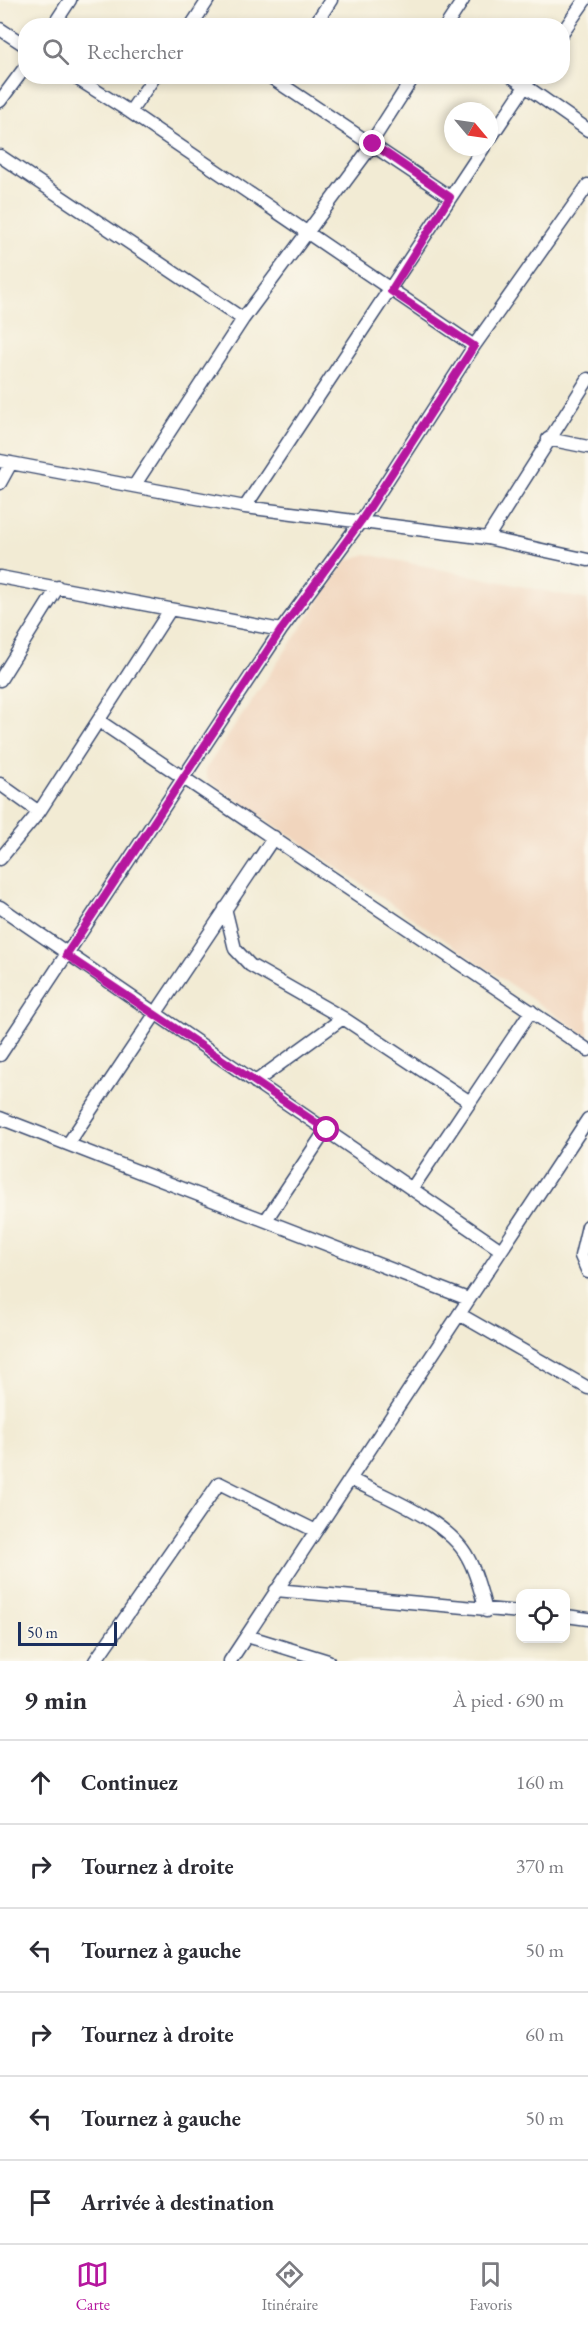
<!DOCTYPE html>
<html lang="fr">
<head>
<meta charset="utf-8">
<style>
  body { margin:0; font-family:"EB Garamond",serif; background:#f2f2f3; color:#2b2b33 }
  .controls { position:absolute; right:18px; bottom:18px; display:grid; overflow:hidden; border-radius:12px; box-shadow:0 3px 9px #0003 }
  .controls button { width:54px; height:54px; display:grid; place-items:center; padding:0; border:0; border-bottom:2px solid #e1e1e2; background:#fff; color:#2b2b33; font:30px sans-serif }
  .compass { position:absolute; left:444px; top:102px; width:54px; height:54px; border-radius:50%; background:#fff; box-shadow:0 3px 9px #0003; rotate:119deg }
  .scale { position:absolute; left:18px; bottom:15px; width:99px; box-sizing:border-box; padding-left:6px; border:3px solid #1b2f5e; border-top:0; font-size:16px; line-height:21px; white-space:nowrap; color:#1b2f5e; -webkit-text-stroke:4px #fbf7ec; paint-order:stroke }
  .stop { position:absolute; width:18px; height:18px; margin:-14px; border:4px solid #b5179e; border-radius:50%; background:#fff }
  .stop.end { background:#b5179e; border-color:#fff; box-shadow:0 2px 6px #0008 }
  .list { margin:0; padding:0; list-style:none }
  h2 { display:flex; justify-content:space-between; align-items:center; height:78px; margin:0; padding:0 24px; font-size:26px }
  h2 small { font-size:20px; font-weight:400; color:#7c7c81 }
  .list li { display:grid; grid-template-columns:39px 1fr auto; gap:18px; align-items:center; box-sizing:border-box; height:84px; padding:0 24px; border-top:2px solid #e1e1e2 }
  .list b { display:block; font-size:22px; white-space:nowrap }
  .list em { font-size:20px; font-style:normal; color:#7c7c81 }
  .icon { flex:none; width:33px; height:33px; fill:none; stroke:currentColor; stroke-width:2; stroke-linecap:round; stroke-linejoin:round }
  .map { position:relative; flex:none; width:588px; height:1661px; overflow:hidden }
  .search { position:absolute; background:#fff; box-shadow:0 3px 9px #0003; left:18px; right:18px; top:18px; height:66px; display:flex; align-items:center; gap:15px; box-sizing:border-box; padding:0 21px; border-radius:24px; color:#7c7c81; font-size:22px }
  .sheet { height:582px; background:#fff }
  nav { display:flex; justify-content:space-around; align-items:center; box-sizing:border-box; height:84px; border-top:2px solid #e1e1e2; background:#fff; font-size:16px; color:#7c7c81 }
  nav a { display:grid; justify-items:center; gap:3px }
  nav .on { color:#b5179e }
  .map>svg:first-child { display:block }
</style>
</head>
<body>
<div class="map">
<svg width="588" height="1661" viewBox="0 0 588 1661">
  <rect width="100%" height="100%" fill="#fbf7ec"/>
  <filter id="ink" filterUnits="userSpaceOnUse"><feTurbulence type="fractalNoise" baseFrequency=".0167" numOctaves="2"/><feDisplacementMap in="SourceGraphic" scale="12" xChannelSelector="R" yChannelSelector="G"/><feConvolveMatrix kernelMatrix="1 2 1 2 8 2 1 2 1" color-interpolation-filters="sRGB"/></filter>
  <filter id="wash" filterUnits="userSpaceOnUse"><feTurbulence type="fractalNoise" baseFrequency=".008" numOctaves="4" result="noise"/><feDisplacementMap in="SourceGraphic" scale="24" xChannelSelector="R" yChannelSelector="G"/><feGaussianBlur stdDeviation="1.35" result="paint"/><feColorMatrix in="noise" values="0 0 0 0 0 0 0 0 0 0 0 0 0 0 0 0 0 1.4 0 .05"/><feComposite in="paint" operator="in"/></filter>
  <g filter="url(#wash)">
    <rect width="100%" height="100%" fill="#f2ebd4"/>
    <path fill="#f1d5bd" d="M366,554L588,600V1037L208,780L205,770L346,561Z"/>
  </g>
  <g filter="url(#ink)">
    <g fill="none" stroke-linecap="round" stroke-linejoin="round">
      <defs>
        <path id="street" d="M53,26L70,0
          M191,26L208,0
          M314,26L331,0
          M446,26L463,0
          M0,29L26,46
          M562,33L585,0
          M73,76L130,112L474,346
          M269,76L450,197
          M511,76L588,130
          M0,101L26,66
          M130,112L155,76
          M489,140L532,76
          M371,143L414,76
          M0,156L243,319
          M548,439L588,447
          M0,461L245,507L487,538L588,560
          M0,483L11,463
          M134,486L243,319L373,144
          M245,507L484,147
          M487,538L588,379
          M0,577L281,630
          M0,680L58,587
          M99,721L588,1050
          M0,784L39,812
          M0,859L39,812L170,610
          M0,907L501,1250
          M225,908L235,949L250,965L343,1018L470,1102
          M0,1055L281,630L361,521L474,346L588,185
          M255,1082L343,1018
          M0,1118L468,1299
          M68,1144L274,837
          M413,1187L531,1011
          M266,1220L326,1130
          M588,1226L581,1256L588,1272
          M459,1314L588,1388
          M350,1479C386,1497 449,1521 468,1558C477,1574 481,1593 486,1611
          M276,1590L520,1612
          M566,1616L588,1619
          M247,1636L328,1661
          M95,1661L219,1483L314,1530
          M230,1661L588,1119"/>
      </defs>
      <use href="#street" stroke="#3b4b70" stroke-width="15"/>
      <use href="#street" stroke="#fff" stroke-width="12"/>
    </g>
  </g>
  <g fill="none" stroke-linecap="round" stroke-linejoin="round" filter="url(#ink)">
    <path stroke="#b5179e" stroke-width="8" d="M327,1130L66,955L281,630L361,521L474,346L391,291L450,197L373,144"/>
  </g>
</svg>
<div class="controls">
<button><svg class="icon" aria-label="locate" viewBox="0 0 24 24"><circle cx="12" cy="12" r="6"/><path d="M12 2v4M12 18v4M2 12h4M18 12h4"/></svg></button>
</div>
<svg class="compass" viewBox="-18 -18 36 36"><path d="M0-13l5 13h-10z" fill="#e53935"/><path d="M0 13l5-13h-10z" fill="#7c7c81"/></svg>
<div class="scale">50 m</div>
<div class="stop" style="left:327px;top:1130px"></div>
<div class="stop end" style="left:373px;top:144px"></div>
<div class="search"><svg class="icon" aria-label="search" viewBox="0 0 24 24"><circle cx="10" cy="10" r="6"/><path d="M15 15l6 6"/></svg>Rechercher</div>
</div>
<section class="sheet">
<h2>9 min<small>À pied · 690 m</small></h2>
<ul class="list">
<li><svg class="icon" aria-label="ahead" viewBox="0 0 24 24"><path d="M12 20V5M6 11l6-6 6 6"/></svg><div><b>Continuez</b></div><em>160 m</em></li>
<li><svg class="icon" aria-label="right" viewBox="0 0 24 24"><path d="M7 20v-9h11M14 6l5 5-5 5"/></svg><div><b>Tournez à droite</b></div><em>370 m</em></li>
<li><svg class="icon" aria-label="left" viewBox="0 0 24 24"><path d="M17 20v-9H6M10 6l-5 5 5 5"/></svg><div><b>Tournez à gauche</b></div><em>50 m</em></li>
<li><svg class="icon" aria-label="right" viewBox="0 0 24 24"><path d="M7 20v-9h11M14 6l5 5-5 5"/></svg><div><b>Tournez à droite</b></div><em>60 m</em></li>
<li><svg class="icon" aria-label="left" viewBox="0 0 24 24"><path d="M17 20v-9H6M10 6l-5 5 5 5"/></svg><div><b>Tournez à gauche</b></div><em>50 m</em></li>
<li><svg class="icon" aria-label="arrive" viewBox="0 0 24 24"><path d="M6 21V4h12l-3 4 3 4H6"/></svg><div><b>Arrivée à destination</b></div></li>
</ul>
</section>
<nav>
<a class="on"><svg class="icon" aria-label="map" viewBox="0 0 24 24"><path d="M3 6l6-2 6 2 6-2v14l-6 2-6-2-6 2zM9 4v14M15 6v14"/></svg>Carte</a>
<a><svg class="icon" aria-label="directions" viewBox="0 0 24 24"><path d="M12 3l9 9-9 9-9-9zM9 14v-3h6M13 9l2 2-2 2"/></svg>Itinéraire</a>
<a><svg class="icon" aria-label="saved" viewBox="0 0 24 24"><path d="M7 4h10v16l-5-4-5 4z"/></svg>Favoris</a>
</nav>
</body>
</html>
